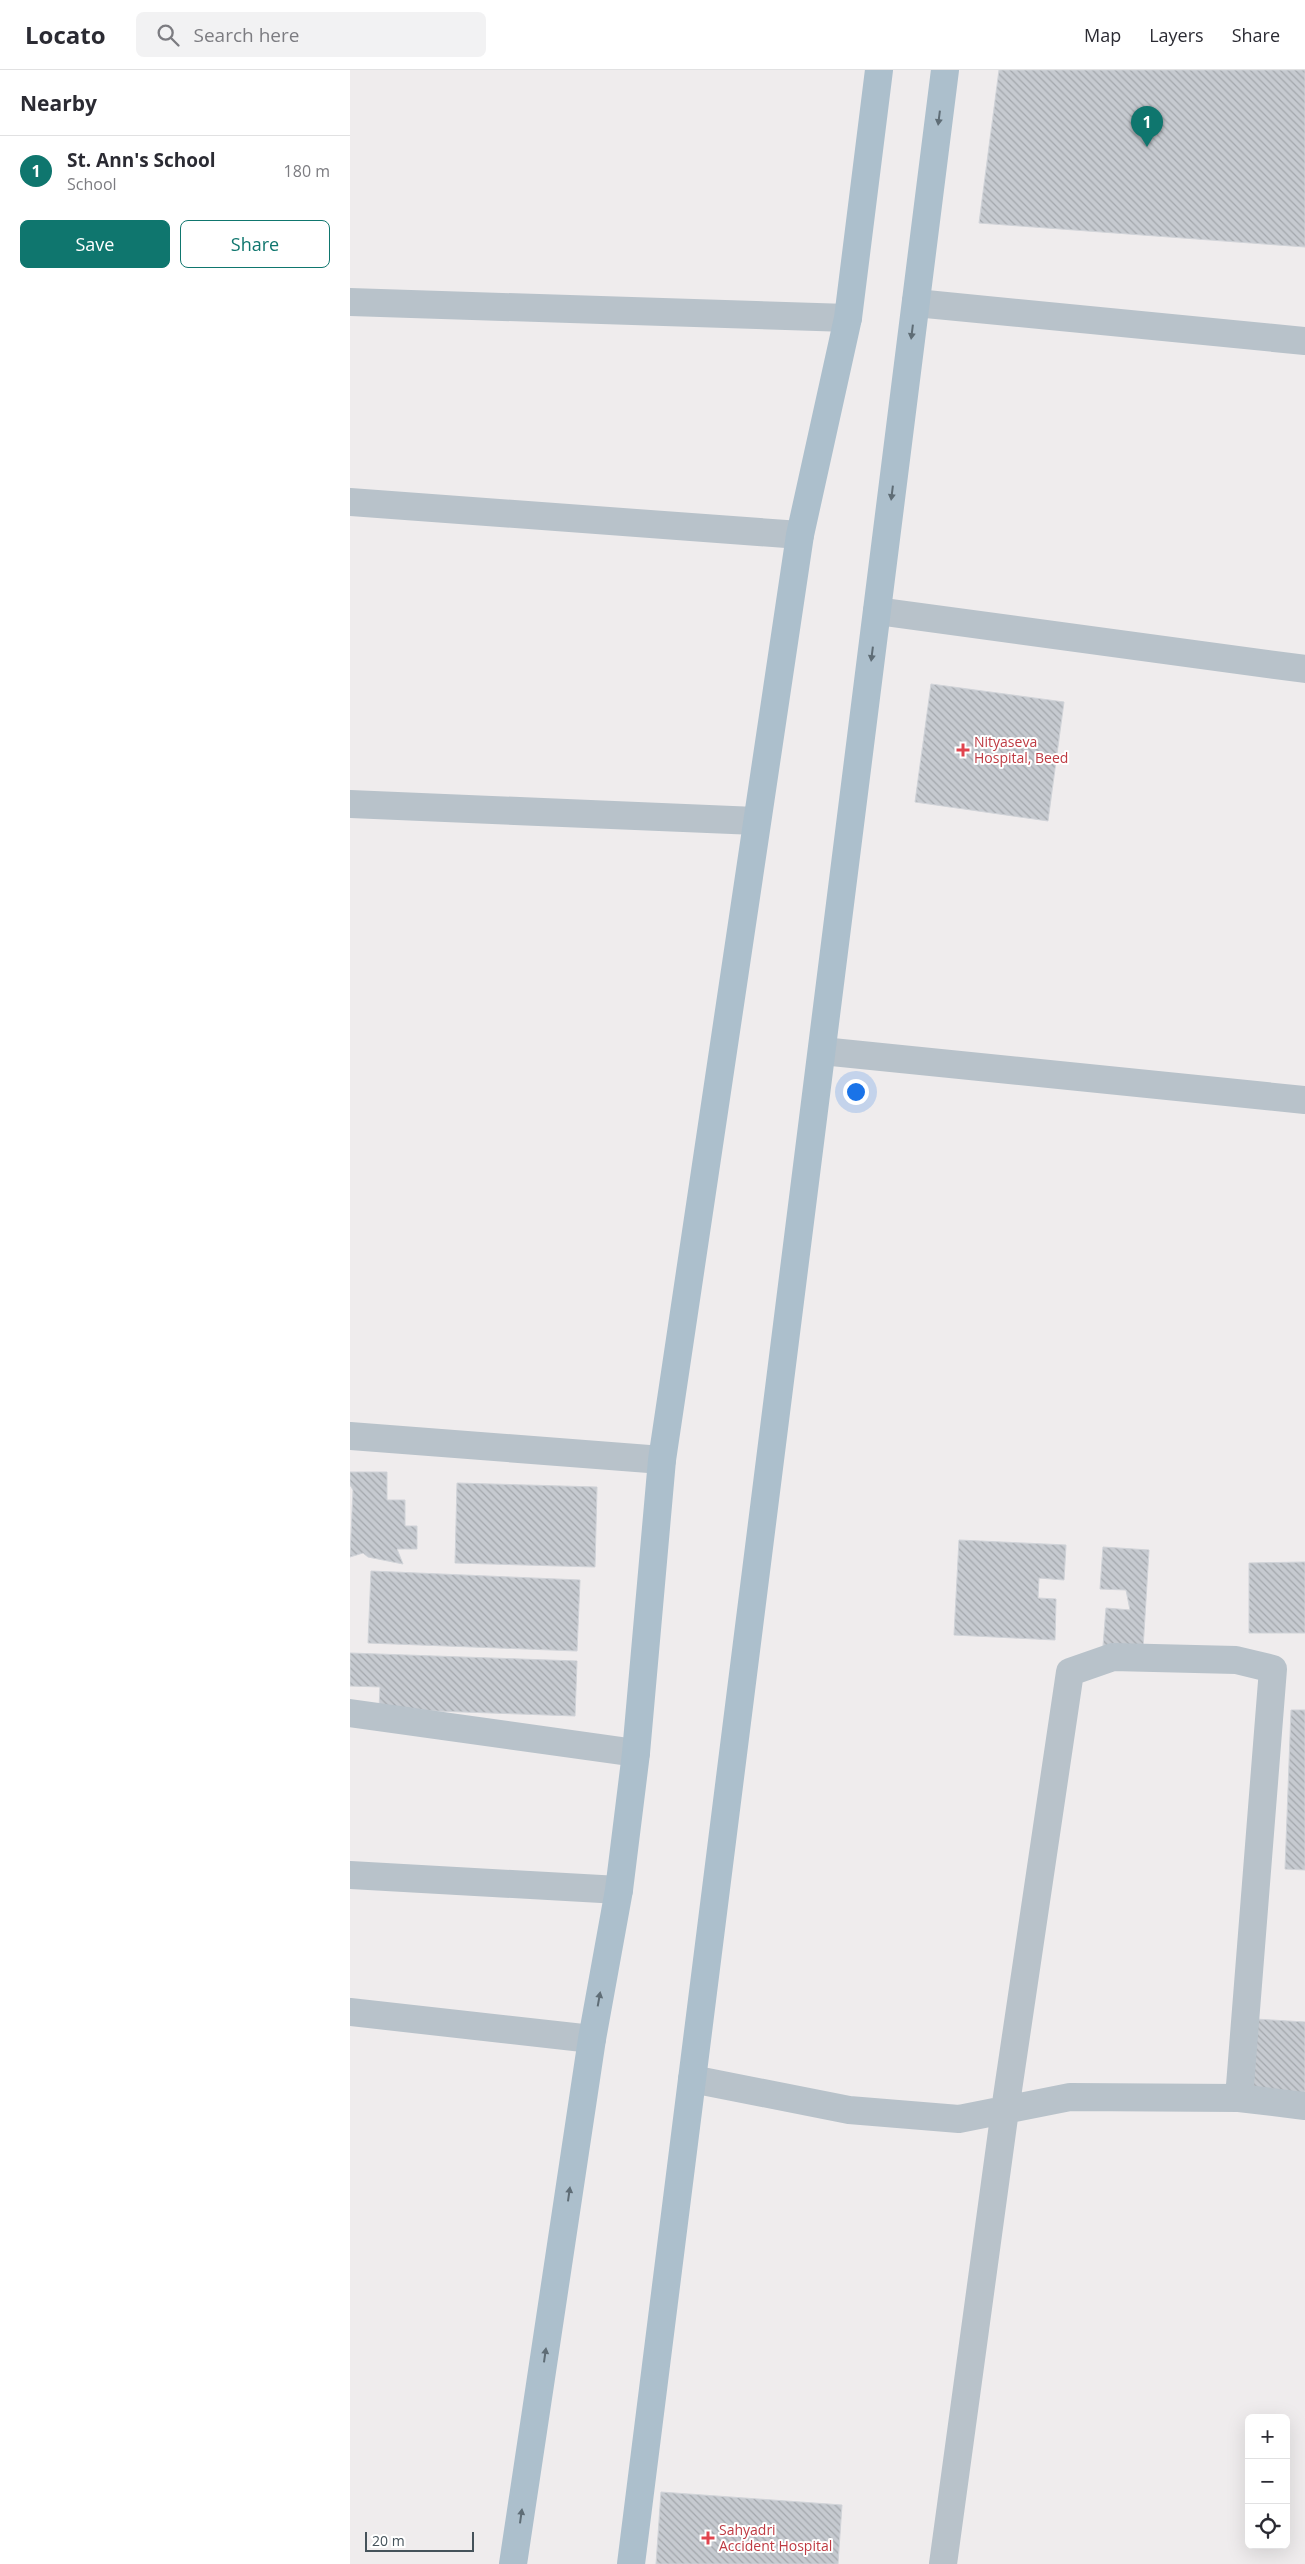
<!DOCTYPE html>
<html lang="en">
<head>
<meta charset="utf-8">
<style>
  body { margin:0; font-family:"Open Sans",sans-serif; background:#f2f2f3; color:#2b2b33 }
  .controls { position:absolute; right:15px; bottom:15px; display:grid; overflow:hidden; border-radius:8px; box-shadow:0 5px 20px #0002 }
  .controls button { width:45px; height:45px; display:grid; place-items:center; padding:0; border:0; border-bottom:1px solid #e1e1e2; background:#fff; color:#2b2b33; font:25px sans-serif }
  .scale { position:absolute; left:15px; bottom:12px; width:109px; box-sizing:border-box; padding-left:5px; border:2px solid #45525a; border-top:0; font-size:14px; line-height:18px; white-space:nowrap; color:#45525a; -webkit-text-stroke:4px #fff; paint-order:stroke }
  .you { position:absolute; left:505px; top:1021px; width:18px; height:18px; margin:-12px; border:4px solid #fff; border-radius:50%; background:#1a73e8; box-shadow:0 0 0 8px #1a73e833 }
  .badge { display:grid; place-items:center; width:32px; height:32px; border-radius:50%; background:#0f766e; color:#fff; font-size:16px; font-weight:700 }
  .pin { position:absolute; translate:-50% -41px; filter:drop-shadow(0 1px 2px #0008) }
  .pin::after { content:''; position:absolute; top:26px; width:18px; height:15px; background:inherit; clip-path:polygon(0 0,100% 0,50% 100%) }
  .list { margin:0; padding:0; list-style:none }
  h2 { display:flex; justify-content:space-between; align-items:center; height:65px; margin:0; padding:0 20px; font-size:21px }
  h2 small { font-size:16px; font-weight:400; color:#7c7c81 }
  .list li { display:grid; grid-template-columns:32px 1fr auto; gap:15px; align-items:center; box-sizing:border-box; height:70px; padding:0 20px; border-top:1px solid #e1e1e2 }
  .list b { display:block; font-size:19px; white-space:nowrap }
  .list p { margin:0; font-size:16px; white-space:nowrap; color:#7c7c81 }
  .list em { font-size:16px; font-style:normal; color:#7c7c81 }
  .actions { display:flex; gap:10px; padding:15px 20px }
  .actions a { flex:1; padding:11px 0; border:1px solid #0f766e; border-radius:8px; text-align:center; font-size:18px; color:#0f766e }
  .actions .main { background:#0f766e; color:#fff }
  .icon { flex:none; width:28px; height:28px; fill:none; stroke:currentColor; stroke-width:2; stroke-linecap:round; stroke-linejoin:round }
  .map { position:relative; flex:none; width:955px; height:2494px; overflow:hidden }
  header { display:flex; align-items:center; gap:30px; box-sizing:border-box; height:70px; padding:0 25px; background:#fff; border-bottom:1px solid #e1e1e2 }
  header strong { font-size:24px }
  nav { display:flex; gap:28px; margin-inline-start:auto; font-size:18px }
  .search { width:350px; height:45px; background:#f2f2f3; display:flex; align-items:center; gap:12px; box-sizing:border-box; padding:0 18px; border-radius:8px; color:#7c7c81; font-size:19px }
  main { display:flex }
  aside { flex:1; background:#fff }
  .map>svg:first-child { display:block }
</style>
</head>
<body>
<header>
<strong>Locato</strong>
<div class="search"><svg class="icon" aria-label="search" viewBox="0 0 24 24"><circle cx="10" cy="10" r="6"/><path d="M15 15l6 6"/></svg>Search here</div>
<nav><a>Map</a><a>Layers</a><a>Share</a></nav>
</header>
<main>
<aside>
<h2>Nearby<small></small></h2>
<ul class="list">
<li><span class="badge">1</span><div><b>St. Ann's School</b><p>School</p></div><em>180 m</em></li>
</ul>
<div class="actions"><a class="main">Save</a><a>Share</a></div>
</aside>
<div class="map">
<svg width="955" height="2494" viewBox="0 0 955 2494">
  <defs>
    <pattern id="building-back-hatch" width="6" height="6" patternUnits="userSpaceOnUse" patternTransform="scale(1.25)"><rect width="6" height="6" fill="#c6cad0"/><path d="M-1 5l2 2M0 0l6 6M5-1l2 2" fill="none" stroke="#a3a7ac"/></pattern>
  </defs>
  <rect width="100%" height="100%" fill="#efeced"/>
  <path fill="url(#building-back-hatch)" stroke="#d0d3d8" d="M649,0H955V177L629,153Z
    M581,614L714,632L698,751L565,732Z
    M0,1402H37V1430H55V1456H67V1479H47L53,1494L18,1487L13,1483L0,1487L3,1420L0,1415Z
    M107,1413L247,1417L245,1497L105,1493Z
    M609,1470L716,1475L714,1510L689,1508L688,1528L706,1529L705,1570L604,1565Z
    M753,1477L799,1480L793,1579L753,1576L756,1538L780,1540L776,1520L750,1519Z
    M955,1492V1563H899V1493Z
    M21,1501L230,1510L227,1581L18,1573Z
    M0,1583L227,1591L225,1646L29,1639L30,1617L0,1616Z
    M941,1640H955V1800L935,1799Z
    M905,1949L955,1952V2031L899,2027Z
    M311,2422L492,2435L488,2494H306Z"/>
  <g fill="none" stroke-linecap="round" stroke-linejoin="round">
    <path stroke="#b8c2ca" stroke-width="28" d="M566,231L576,234L955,271
      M0,232L498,248
      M0,432L450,465
      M527,541L955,599
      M0,734L406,751
      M472,981L955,1030
      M0,1366L312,1390
      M0,1643L286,1683
      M0,1805L269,1820
      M0,1942L242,1969
      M342,2009L499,2040L609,2049L720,2027L889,2028L955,2036
      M593,2494L655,2040L720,1602L763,1587L886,1590L923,1599L889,2028"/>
    <path stroke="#acbfcc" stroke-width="28" d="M163,2494L242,1969L269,1820L286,1683L312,1390L450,465L498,248L529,0
      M281,2494L595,0"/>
  </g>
  <defs><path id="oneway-solid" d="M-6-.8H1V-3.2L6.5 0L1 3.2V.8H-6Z" transform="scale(1.25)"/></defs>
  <g fill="#5f6d76">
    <use href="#oneway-solid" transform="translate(589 48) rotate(97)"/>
    <use href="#oneway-solid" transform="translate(562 262) rotate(97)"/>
    <use href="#oneway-solid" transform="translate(542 423) rotate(97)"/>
    <use href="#oneway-solid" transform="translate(522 584) rotate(97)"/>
    <use href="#oneway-solid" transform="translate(249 1929) rotate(-80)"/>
    <use href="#oneway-solid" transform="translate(219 2124) rotate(-82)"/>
    <use href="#oneway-solid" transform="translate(195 2285) rotate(-82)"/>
    <use href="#oneway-solid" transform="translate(171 2446) rotate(-82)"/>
  </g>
  <g fill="#e0444e" stroke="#fff" stroke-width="2">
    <path d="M610.5 672.5h5v5h5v5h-5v5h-5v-5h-5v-5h5z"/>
    <path d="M355.5 2460.5h5v5h5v5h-5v5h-5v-5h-5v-5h5z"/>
  </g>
  <g text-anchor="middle" stroke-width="4" stroke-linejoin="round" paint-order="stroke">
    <g font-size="14" fill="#be3a42" stroke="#fff" text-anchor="start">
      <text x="624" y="677">Nityaseva<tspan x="624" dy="16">Hospital, Beed</tspan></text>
      <text x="369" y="2465">Sahyadri<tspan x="369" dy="16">Accident Hospital</tspan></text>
    </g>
  </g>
</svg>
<div class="controls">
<button>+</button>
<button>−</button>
<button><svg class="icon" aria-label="locate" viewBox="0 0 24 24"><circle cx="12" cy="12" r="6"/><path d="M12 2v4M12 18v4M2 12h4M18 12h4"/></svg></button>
</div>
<div class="scale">20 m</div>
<div class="you"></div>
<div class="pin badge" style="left:797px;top:77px">1</div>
</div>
</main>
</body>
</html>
